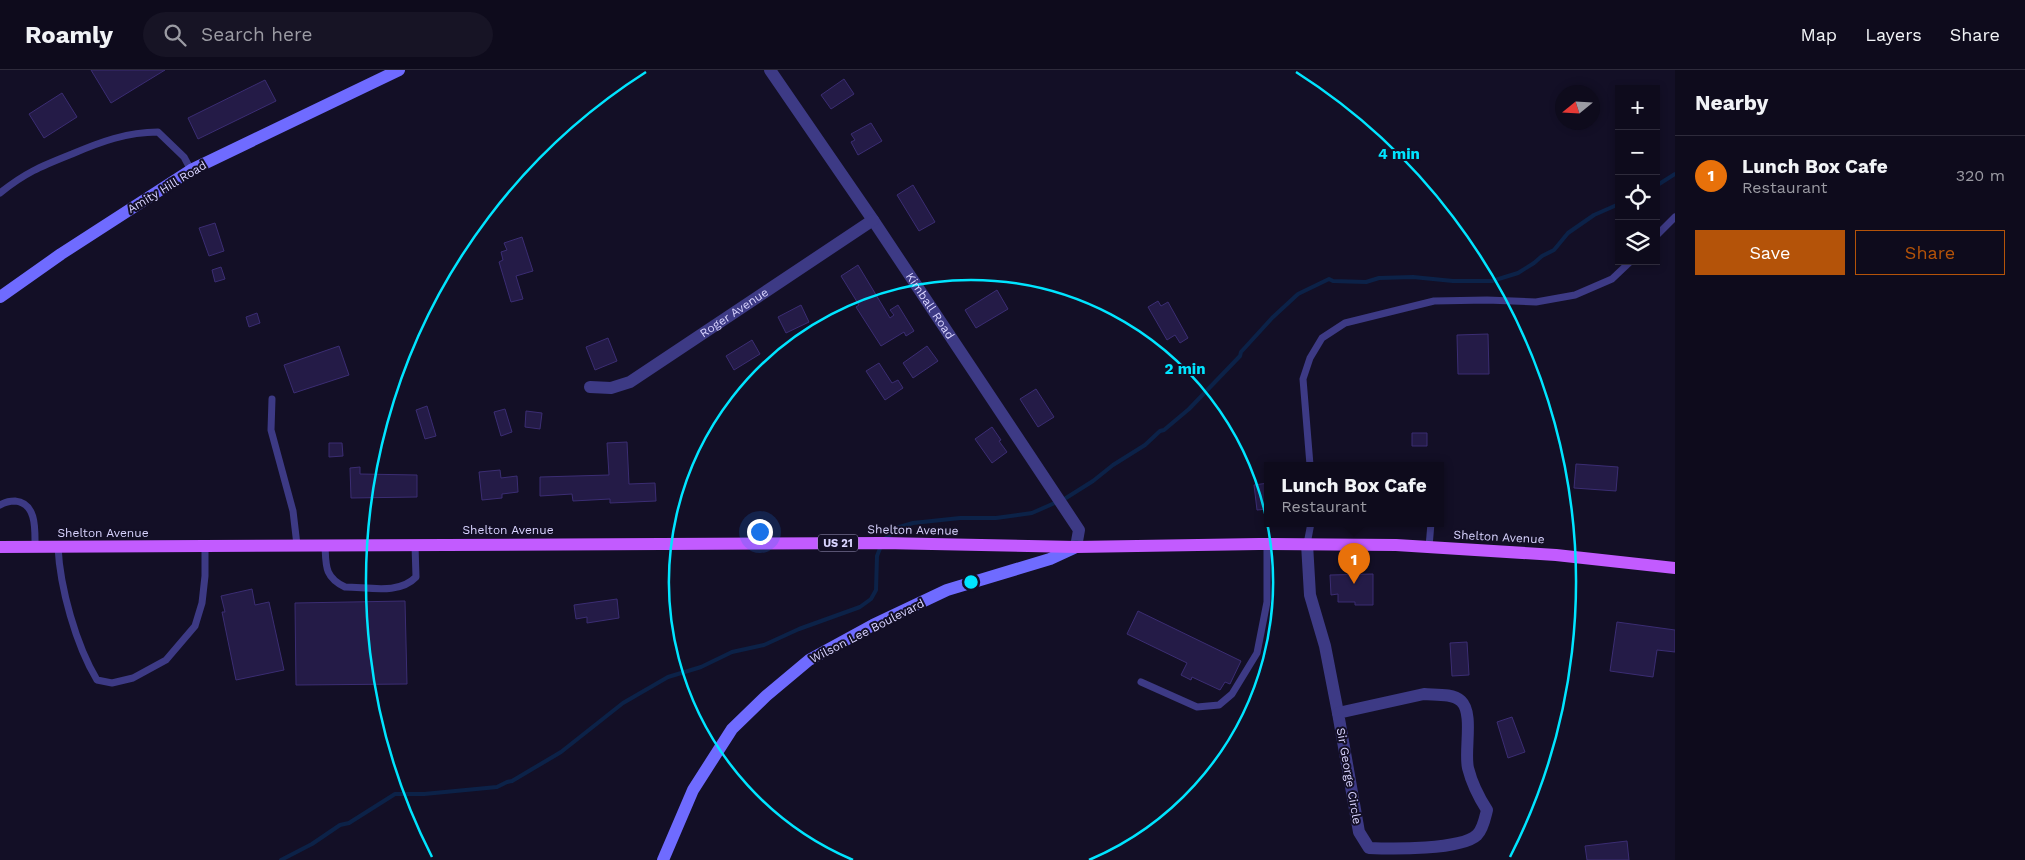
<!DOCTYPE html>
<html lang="en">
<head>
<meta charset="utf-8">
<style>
  body { margin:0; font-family:"Work Sans",sans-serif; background:#171425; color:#f1f3f6 }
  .controls { position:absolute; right:15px; top:15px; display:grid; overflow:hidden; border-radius:0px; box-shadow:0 2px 8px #0003 }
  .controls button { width:45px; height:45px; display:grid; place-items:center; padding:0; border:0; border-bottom:1px solid #2e2b3b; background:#0e0b1c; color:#f1f3f6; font:25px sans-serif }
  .compass { position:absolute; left:1555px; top:15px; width:45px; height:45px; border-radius:50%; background:#0e0b1c; box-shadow:0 2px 8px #0003; rotate:252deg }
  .you { position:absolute; left:759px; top:461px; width:18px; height:18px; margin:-12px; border:4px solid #fff; border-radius:50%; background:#1a73e8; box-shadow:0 0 0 8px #1a73e833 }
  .badge { display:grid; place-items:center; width:32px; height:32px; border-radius:50%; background:#b45309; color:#fff; font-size:16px; font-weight:700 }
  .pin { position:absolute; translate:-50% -41px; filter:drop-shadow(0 1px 2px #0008) }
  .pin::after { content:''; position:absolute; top:26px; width:18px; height:15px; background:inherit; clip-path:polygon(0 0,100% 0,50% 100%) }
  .popup { position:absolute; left:1264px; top:392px; width:180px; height:65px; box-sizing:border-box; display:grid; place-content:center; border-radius:0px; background:#0e0b1c; filter:drop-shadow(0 1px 4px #0005); font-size:16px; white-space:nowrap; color:#9b9ba3 }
  .popup b { font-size:19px; color:#f1f3f6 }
  .popup::after { content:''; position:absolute; left:50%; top:100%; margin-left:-10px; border:10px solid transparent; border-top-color:#0e0b1c }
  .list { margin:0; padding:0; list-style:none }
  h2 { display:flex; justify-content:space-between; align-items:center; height:65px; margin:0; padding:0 20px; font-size:21px }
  h2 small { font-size:16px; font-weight:400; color:#9b9ba3 }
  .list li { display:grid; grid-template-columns:32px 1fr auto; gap:15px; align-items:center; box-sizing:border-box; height:80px; padding:0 20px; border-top:1px solid #2e2b3b }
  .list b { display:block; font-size:19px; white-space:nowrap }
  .list p { margin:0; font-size:16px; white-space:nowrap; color:#9b9ba3 }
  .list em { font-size:16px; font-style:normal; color:#9b9ba3 }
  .actions { display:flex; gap:10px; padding:15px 20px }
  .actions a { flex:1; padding:11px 0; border:1px solid #b45309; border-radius:0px; text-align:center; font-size:18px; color:#b45309 }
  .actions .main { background:#b45309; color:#fff }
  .icon { flex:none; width:28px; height:28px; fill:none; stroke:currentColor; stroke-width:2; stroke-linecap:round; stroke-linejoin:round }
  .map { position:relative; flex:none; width:1675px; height:790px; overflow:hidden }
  header { display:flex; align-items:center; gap:30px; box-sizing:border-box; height:70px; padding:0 25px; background:#0e0b1c; border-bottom:1px solid #2e2b3b }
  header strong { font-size:24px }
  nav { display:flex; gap:28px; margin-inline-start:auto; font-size:18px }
  .search { width:350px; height:45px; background:#171425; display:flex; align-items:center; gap:12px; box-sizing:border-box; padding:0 18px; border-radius:28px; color:#9b9ba3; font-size:19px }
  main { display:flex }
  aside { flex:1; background:#0e0b1c }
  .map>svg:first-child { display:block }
</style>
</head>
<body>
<header>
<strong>Roamly</strong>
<div class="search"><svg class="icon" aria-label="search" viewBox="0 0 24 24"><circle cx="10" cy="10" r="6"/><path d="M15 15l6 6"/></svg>Search here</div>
<nav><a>Map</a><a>Layers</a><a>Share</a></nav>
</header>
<main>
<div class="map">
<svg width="1675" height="790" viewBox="0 0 1675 790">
  <rect width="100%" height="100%" fill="#130f26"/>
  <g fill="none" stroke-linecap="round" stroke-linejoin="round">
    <path stroke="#0c2248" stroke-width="4" d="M1656,116L1675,104
      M884,470L896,458L913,453L960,448H996L1032,443L1066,428L1093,411L1113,395L1145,375L1160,361L1164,360L1189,339L1240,286L1241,282L1272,248L1298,224L1329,209L1333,211L1366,212L1379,208L1413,207L1453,211H1492L1518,203L1534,193L1542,186L1554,180L1568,163L1594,145L1619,134
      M281,790L312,774L340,755L349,753L395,724H424L497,717L507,712L512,711L561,682L623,633L668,607L701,597L732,582L764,575L799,559L860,537L871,529L876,520L877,486L881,476"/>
  </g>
  <path fill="#241b47" stroke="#3b2d73" d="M91,0H165L111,33Z
    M844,9L854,24L831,39L821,25Z
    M265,10L276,31L198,69L188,48Z
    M62,23L77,47L44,68L29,44Z
    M871,53L882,71L858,85L851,72L855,70L851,64Z
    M913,115L935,152L919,161L897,125Z
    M215,153L224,181L209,186L199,158Z
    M522,167L533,201L516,206L523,229L511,232L499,192L503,190L501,182L507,180L504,173Z
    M858,195L890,248L894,245L890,240L898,235L914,261L906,266L904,262L881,276L856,237L859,235L841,206Z
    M221,197L225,209L215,212L212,200Z
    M997,220L1008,239L976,258L965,240Z
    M1158,231L1161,236L1168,232L1188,268L1180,273L1175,265L1167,270L1148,237Z
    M801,235L809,252L786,263L778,247Z
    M257,243L260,253L249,257L246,247Z
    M1488,264L1489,304H1458L1457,265Z
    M608,268L617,291L595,300L586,277Z
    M752,270L760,284L734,300L726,286Z
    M339,276L349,305L294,323L284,295Z
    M927,276L938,291L913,308L903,293Z
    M879,293L892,313L898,310L903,318L885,330L866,301Z
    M1036,319L1054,347L1038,357L1020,329Z
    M427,336L436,366L425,369L416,340Z
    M505,339L512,362L501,366L494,342Z
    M526,341L542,343L540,359L525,357Z
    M992,357L1001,370L999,371L1007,382L992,393L975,369Z
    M1412,363H1427V376H1412Z
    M627,372L629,414L655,413L656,431L610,433V429L573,431L572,424L540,426V407L609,405L607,373Z
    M329,373H342L343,386L329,387Z
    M1576,394L1618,397L1616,421L1574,418Z
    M360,397V404L417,405V427L351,428L350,398Z
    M500,400L501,408L517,406L518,422L502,424V428L482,430L479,402Z
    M1268,413V439L1257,440L1254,415Z
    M1373,504V535H1355V532H1338V524L1331,525L1330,505Z
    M252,519L255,535L269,532L284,600L236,610L222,542H225L221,526Z
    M617,529L619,548L587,553V547L576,549L574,535Z
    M405,531L407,614L296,615L295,533Z
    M1138,541L1241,591L1230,614L1225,612L1220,620L1192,607L1191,610L1181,605L1187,593L1127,564Z
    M1617,552L1675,560V582L1657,580L1653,607L1610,601Z
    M1467,572L1469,605L1452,606L1450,573Z
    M1512,647L1525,682L1508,688L1497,652Z
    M1627,771L1629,790H1587L1585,776Z"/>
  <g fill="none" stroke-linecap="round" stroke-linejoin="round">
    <path stroke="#3d3a85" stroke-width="7" d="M0,123C26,102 42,96 72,84C100,72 127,62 158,62L184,87L191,100
      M1656,166L1675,147
      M272,329L271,360L293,441L297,475
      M1310,395L1303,309L1310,288L1322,268L1345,253L1434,231L1487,230L1536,232L1575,225L1612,209L1631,191
      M0,435C5,432 9,431 15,431C37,433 35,460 35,477
      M1307,474L1311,453
      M325,475C326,495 324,507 345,517C368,517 399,525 416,507L415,475
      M58,477C60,518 76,575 97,610L112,613L133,608L166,590L195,556L202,533L205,506V476
      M1429,477L1431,453
      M1141,612L1197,637L1219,635L1232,624L1257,583L1267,532V474"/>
    <g stroke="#3d3a85" stroke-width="12">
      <path id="s1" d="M770,0L873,150L1079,460L1076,477"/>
      <path id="s2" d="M590,317L611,318L630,312L873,150"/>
      <path d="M1307,474L1310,525L1325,576L1338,643"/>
      <path d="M1424,624C1435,625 1452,623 1461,631C1474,643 1464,681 1468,698C1472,714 1478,726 1487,740C1485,748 1483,759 1477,765C1461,780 1392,779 1369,778L1359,762L1338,643Z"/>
    </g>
    <path stroke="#6f6bff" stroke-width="12" d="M0,227L61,184L191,100L399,0
      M663,790L693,720L732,659L766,626L809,590L873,555L947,520L1050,489L1076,477"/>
    <path stroke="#c25bff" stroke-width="12" d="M0,477L883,473L1076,477L1259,474L1396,475L1556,485L1675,498"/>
  </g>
  <g fill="none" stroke="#00e5ff" stroke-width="2.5">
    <path d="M853 790A302 302 0 1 1 1089 790"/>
    <path d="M432 787A605 605 0 0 1 646 2M1296 2A605 605 0 0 1 1510 787"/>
  </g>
  <g text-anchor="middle" stroke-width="4" stroke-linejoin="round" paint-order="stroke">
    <rect fill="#130f26" stroke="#9e99be" stroke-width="1" x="818" y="464.5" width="40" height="17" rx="4"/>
    <g font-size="11" font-weight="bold" fill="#d9d4ff">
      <text x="838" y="477">US 21</text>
    </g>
    <g font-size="12" fill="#d9d4ff" stroke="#130f26">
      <text transform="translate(167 117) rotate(-31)" y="4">Amity Hill Road</text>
      <text dy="4" stroke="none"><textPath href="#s1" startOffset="285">Kimball Road</textPath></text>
      <text dy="4" stroke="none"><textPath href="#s2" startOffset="166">Roger Avenue</textPath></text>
      <text x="508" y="464">Shelton Avenue</text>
      <text transform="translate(913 460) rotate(1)" y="4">Shelton Avenue</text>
      <text x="103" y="467">Shelton Avenue</text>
      <text transform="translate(1499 467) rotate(3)" y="4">Shelton Avenue</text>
      <text transform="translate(867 561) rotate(-27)" y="4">Wilson Lee Boulevard</text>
      <text transform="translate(1349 706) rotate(80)" y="4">Sir George Circle</text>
    </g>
  </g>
  <circle cx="971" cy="512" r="8" fill="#00e5ff" stroke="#130f26" stroke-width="2.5"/>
  <g font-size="15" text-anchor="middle" font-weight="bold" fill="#00e5ff" stroke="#130f26" stroke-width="4" stroke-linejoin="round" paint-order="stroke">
    <text x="1399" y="89">4 min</text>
    <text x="1185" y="304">2 min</text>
  </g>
</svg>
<div class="controls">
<button>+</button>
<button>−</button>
<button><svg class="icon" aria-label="locate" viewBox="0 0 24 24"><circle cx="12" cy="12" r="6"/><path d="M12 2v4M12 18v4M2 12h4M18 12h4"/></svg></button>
<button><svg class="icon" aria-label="layers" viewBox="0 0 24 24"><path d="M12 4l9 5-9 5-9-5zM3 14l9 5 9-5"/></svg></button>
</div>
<svg class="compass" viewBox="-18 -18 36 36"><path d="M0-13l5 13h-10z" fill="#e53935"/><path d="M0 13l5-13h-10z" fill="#9b9ba3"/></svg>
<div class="you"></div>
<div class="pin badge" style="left:1354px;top:514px;background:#e8710a">1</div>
<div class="popup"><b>Lunch Box Cafe</b>Restaurant</div>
</div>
<aside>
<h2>Nearby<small></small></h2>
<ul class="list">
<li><span class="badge" style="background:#e8710a">1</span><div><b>Lunch Box Cafe</b><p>Restaurant</p></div><em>320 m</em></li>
</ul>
<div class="actions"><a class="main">Save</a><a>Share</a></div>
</aside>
</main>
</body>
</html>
